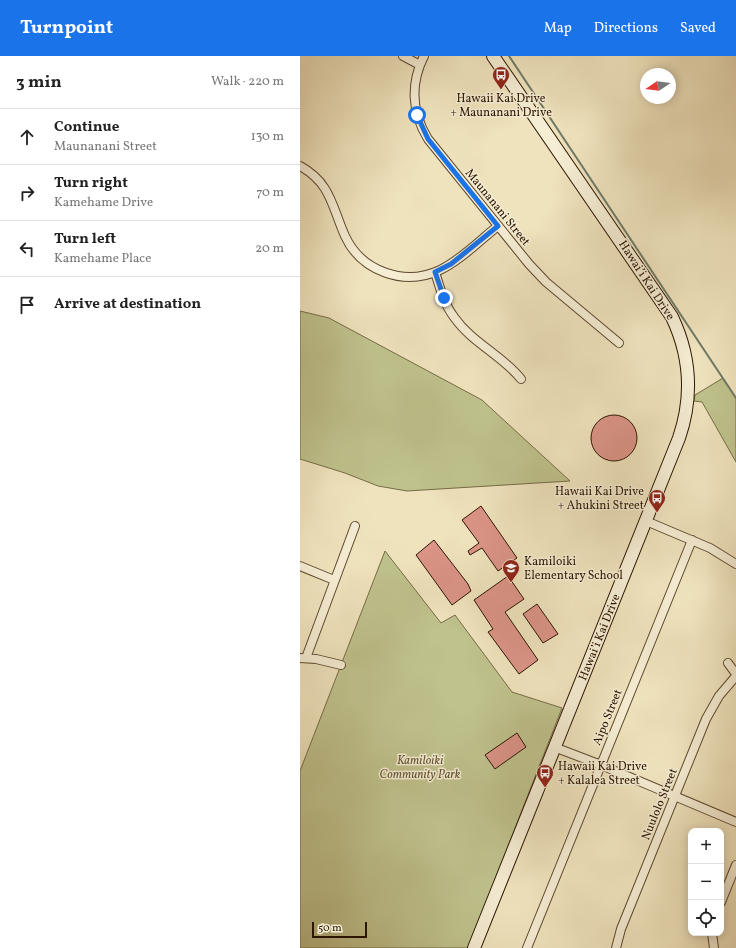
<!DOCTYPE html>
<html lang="en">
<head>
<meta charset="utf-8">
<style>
  body { margin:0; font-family:Vollkorn,serif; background:#f6f6f6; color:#222 }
  .controls { position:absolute; right:12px; bottom:12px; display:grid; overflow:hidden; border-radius:8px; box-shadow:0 2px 10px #0003 }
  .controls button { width:36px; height:36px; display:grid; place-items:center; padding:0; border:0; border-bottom:1px solid #e0e0e0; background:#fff; color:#222; font:20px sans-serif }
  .compass { position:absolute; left:340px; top:12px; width:36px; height:36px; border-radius:50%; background:#fff; box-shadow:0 2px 10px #0003; rotate:257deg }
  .scale { position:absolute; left:12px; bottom:10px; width:55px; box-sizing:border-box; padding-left:4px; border:2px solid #2d1500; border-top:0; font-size:11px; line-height:14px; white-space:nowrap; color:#2d1500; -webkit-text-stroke:3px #f5edd4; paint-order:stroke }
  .stop { position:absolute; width:12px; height:12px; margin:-9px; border:3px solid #1a73e8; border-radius:50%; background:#fff }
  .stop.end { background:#1a73e8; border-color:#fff; box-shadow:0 1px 4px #0008 }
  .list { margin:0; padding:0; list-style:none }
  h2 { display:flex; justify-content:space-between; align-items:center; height:52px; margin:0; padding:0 16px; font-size:17px }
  h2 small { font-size:13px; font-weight:400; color:#767676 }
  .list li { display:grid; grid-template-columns:26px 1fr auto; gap:12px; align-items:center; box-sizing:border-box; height:56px; padding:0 16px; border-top:1px solid #e0e0e0 }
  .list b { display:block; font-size:15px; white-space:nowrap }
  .list p { margin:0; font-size:13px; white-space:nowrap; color:#767676 }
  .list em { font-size:13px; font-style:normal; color:#767676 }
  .icon { flex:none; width:22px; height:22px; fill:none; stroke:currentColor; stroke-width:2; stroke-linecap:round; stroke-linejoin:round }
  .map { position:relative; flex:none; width:436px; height:892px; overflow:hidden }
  header { display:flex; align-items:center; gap:24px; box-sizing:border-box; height:56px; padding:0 20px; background:#1a73e8; color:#fff }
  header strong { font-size:19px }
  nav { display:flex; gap:22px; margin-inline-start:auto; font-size:14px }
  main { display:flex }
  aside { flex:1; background:#fff }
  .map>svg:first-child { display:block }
</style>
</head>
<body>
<header>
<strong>Turnpoint</strong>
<nav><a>Map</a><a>Directions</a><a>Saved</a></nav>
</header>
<main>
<aside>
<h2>3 min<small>Walk · 220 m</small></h2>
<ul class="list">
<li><svg class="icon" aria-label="ahead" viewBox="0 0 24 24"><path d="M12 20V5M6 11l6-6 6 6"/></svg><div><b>Continue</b><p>Maunanani Street</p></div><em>130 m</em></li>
<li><svg class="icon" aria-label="right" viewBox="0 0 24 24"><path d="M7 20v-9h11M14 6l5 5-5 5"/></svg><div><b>Turn right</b><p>Kamehame Drive</p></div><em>70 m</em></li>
<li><svg class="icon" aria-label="left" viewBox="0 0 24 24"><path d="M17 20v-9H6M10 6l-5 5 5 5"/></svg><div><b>Turn left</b><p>Kamehame Place</p></div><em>20 m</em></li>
<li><svg class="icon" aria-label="arrive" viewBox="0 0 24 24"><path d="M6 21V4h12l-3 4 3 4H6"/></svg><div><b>Arrive at destination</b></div></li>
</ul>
</aside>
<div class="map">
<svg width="436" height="892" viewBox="0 0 436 892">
  <rect width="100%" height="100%" fill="#efe3bd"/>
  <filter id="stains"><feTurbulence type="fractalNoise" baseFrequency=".005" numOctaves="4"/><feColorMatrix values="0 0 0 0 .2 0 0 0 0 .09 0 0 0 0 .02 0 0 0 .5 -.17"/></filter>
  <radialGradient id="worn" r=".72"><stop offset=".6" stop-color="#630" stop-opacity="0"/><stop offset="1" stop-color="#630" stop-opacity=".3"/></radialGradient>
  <path fill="#bfc28d" stroke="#766c46" d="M0,255L29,262L182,344L270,425L107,435L78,430L45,417L0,403Z
    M423,322L436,342V406L402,346L394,345L395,339Z
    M85,495L141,567L155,559L212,636L262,652L168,892H0V715Z"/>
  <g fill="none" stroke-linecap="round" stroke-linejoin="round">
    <path stroke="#6e7a69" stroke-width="2" d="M209,0L436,342"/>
  </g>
  <path fill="#db9487" stroke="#2d1500" d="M291 382a23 23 0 1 1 46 0a23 23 0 1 1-46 0Z
    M181,450L217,502L198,515L182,492L170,499L168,495L179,487L162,464Z
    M134,484L168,528L171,535L152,549L116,499Z
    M208,520L224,543L205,556L238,604L219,618L188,576L193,573L174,544Z
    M237,548L258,578L243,587L223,558Z
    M217,677L226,691L195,713L185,699Z"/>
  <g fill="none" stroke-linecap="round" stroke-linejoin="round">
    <defs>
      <path id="minor" d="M103,0L120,9
        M124,0C110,28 112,57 128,83L229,208L246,226L319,287
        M0,110C31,127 32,151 45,180C61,215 104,231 140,214C161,204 180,184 198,170
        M135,216C140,232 144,248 154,261C172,287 202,299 221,323
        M346,465L410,492L436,508
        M0,510L34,524
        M0,602L16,603L41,609
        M6,602L55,470
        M428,607L436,618
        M254,691L301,709L436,766
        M421,846L436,809
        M412,877L414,892
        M227,892L392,484
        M316,892L321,873L406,663L419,640L436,620"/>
      <path id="secondary" d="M174,892L379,382C393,341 391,301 372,261L193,0"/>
    </defs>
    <use href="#minor" stroke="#5e482f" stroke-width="10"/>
    <use href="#secondary" stroke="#2d1500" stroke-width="14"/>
    <use href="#minor" stroke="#f5edd4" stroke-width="8"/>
    <use href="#secondary" stroke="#f5edd4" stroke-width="12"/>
  </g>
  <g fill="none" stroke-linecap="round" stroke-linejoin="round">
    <path stroke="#1a73e8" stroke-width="5" d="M117,59L128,83L198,170L151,208L135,216L144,242"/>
  </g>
  <defs>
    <symbol id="bus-pin" viewBox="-11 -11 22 30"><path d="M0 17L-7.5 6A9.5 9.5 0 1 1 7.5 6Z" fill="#8f2418" stroke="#f5edd4"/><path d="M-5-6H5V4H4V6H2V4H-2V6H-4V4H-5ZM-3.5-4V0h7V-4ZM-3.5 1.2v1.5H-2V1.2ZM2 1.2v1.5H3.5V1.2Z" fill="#fff"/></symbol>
    <symbol id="school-pin" viewBox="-11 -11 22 30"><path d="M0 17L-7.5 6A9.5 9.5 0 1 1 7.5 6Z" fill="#8f2418" stroke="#f5edd4"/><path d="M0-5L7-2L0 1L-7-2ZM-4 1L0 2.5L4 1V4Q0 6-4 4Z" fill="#fff"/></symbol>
  </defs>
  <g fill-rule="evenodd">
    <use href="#bus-pin" x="191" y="9" width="20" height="27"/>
    <use href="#bus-pin" x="347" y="432" width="20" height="27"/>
    <use href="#school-pin" x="201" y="502" width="20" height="27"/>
    <use href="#bus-pin" x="235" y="707" width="20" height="27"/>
  </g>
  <g text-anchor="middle" stroke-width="3" stroke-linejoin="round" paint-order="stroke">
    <g font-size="12" fill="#2d1500" stroke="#f5edd4" text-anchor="start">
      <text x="201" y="46" text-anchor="middle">Hawaii Kai Drive<tspan x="201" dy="14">+ Maunanani Drive</tspan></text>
      <text x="344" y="439" text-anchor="end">Hawaii Kai Drive<tspan x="344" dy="14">+ Ahukini Street</tspan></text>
      <text x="224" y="509">Kamiloiki<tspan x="224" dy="14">Elementary School</tspan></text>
      <text x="258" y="714">Hawaii Kai Drive<tspan x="258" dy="14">+ Kalalea Street</tspan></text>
    </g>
    <g font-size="12" fill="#2d1500" stroke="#f5edd4">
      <text transform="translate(198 151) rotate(51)" y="4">Maunanani Street</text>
      <text transform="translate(347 224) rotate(57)" y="4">Hawai’i Kai Drive</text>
      <text transform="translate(299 581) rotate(-68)" y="4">Hawai’i Kai Drive</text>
      <text transform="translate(307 661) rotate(-68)" y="4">Aipo Street</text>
      <text transform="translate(359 748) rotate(-68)" y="4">Nuulolo Street</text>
    </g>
    <g font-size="12" font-style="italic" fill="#605231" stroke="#f5edd4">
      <text x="120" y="708">Kamiloiki<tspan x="120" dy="14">Community Park</tspan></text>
    </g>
  </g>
  <rect width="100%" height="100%" filter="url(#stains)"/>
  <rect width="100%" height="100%" fill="url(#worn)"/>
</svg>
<div class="controls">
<button>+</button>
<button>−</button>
<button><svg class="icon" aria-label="locate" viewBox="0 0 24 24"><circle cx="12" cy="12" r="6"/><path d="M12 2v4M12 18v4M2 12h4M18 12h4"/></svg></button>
</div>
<svg class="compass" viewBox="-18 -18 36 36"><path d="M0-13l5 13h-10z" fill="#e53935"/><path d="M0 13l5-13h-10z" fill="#767676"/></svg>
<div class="scale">50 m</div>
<div class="stop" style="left:117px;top:59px"></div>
<div class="stop end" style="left:144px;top:242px"></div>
</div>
</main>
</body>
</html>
